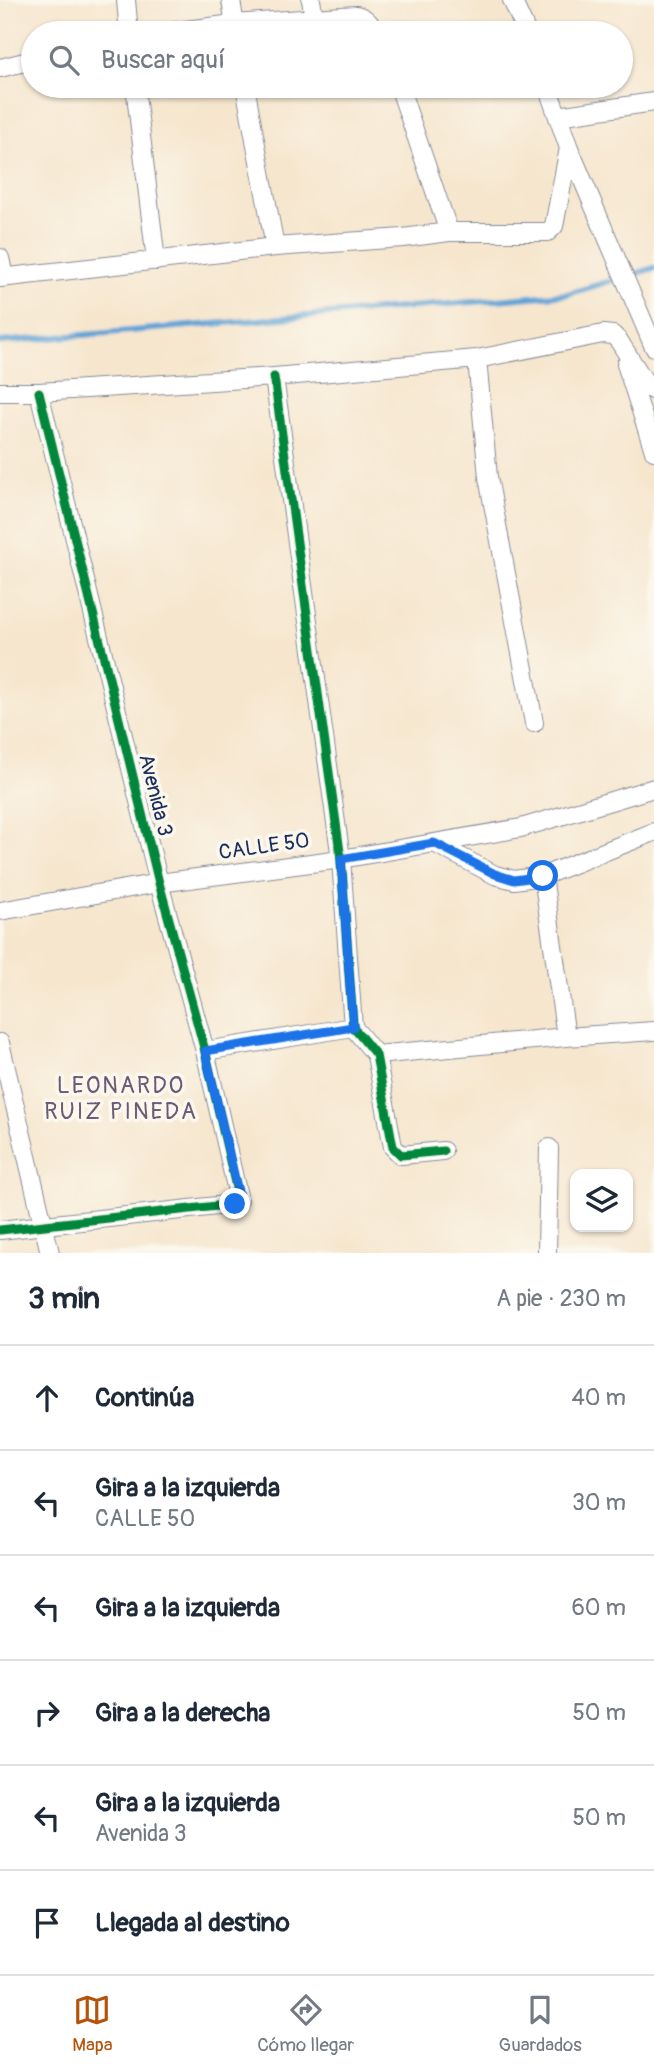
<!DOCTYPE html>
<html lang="es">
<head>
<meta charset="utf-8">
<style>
  body { margin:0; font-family:Pangolin,sans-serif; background:#f2f2f3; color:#1f2937 }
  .controls { position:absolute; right:21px; bottom:21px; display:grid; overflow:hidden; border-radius:14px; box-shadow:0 2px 5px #0004 }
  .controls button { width:63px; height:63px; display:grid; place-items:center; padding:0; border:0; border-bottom:2px solid #e0e1e3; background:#fff; color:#1f2937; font:35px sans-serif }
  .stop { position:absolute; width:21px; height:21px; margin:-16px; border:5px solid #1a73e8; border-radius:50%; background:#fff }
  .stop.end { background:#1a73e8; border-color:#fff; box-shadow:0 2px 7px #0008 }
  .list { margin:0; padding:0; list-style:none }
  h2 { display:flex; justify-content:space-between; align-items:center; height:91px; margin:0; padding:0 28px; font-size:30px }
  h2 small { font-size:23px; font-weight:400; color:#747a83 }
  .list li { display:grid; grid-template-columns:46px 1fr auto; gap:21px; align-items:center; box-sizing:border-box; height:105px; padding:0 28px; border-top:2px solid #e0e1e3 }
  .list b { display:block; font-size:26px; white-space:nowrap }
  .list p { margin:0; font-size:23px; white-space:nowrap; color:#747a83 }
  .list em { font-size:23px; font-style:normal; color:#747a83 }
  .icon { flex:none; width:38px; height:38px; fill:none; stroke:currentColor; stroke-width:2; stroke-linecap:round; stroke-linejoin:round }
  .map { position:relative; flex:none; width:654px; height:1253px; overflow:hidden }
  .search { position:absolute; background:#fff; box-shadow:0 2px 5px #0004; left:21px; right:21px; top:21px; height:77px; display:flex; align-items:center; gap:18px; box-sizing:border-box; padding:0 24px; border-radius:38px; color:#747a83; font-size:26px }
  .sheet { height:721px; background:#fff }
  nav { display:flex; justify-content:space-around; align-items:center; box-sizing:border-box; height:98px; border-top:2px solid #e0e1e3; background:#fff; font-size:19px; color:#747a83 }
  nav a { display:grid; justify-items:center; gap:4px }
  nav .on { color:#b45309 }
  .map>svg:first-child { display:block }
</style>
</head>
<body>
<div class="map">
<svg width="654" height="1253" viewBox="0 0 654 1253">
  <rect width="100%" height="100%" fill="#fbf7ec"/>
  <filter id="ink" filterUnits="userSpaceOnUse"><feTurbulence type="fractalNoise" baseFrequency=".0143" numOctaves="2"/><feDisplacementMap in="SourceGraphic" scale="14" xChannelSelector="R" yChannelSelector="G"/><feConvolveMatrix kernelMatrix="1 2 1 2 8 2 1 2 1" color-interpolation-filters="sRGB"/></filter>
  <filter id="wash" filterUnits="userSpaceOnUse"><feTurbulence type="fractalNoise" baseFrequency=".00686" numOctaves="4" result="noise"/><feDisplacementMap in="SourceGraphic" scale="28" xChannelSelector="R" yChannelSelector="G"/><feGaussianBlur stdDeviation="1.57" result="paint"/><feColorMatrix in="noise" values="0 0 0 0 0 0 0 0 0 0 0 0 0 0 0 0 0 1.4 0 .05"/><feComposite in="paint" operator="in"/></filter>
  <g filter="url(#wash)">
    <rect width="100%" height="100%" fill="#f6e6ce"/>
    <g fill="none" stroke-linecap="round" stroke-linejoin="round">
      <path stroke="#62a3d5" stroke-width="6" d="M0,342L567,294L654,268"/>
    </g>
  </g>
  <g filter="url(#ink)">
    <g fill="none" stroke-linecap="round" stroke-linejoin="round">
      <defs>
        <path id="street" d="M126,0L129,33
          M231,0L236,33
          M311,0L314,18
          M512,0L527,33
          M161,33L234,24L356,15C367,18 370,23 376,33
          M0,68L33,60
          M135,86L156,261
          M245,86L275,247
          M399,86L449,232
          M547,86L569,148L654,347
          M558,116L654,102
          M0,258L4,277
          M0,278L275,247L403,238L449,232H548L554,226L569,148
          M477,359L488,477L534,723
          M626,364L654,451
          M274,377L341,859L353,1027L376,1055L393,1147L401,1155L443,1151
          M0,392H39L274,377L477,359L603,334L613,335L619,341L648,387L654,391
          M434,843L495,875L514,880L543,876
          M0,911L159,883L341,859L521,828L654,788
          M566,1037L543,876L654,832
          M0,1043L50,1253
          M205,1051L353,1027
          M376,1055L566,1037L654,1031
          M0,1230L235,1204L239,1200L205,1051L159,883L39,392
          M547,1253L549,1148"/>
      </defs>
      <use href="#street" stroke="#888a96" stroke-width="20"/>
      <use href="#street" stroke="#fff" stroke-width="18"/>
      <defs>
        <path id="cycleway" d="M274,377L341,859L353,1027L376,1055L393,1147L401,1155L443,1151
          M0,1230L235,1204L239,1200L205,1051L159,883L39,392"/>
      </defs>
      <use href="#cycleway" stroke="#fbf7ec" stroke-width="13"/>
      <use href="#cycleway" stroke="#00873e" stroke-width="9"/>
    </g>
  </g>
  <g fill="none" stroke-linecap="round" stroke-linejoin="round" filter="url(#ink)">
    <path stroke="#1a73e8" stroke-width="9" d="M235,1204L239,1200L238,1192L205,1051L353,1027L341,859L434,843L495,874L514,880L543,876"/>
  </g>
  <g text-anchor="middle" stroke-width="7" stroke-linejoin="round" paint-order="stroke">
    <g font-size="21" fill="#1b2f5e" stroke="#fbf7ec">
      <text transform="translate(156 795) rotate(76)" y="7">Avenida 3</text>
      <text transform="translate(264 846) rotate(-8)" y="7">CALLE 50</text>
    </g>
    <g font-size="23" letter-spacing="2" fill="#695b75" stroke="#fbf7ec">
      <text x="121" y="1093">LEONARDO<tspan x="121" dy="26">RUIZ PINEDA</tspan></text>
    </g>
  </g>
</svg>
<div class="controls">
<button><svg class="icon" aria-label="layers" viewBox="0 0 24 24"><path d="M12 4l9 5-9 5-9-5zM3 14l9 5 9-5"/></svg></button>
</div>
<div class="stop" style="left:543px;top:876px"></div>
<div class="stop end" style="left:235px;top:1204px"></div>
<div class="search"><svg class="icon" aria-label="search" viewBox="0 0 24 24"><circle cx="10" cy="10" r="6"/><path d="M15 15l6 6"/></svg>Buscar aquí</div>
</div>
<section class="sheet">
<h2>3 min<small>A pie · 230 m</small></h2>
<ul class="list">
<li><svg class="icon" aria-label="ahead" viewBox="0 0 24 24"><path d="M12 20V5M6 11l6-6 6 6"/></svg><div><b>Continúa</b></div><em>40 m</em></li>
<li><svg class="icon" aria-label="left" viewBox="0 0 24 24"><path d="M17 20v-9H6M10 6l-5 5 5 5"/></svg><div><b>Gira a la izquierda</b><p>CALLE 50</p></div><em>30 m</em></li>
<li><svg class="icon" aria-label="left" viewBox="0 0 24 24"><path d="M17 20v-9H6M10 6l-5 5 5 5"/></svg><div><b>Gira a la izquierda</b></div><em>60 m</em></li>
<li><svg class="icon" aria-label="right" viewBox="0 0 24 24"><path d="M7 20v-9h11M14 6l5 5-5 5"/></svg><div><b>Gira a la derecha</b></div><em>50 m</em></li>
<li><svg class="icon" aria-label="left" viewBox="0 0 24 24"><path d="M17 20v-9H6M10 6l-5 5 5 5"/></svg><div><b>Gira a la izquierda</b><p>Avenida 3</p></div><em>50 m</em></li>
<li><svg class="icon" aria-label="arrive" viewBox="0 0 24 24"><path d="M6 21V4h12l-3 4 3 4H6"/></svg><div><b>Llegada al destino</b></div></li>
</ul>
</section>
<nav>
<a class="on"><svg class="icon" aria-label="map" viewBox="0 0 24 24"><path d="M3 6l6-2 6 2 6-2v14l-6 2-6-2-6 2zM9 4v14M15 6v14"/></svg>Mapa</a>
<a><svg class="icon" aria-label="directions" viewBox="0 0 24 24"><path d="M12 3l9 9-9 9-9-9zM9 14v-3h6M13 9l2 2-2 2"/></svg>Cómo llegar</a>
<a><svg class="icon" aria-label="saved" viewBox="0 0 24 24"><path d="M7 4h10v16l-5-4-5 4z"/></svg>Guardados</a>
</nav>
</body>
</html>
